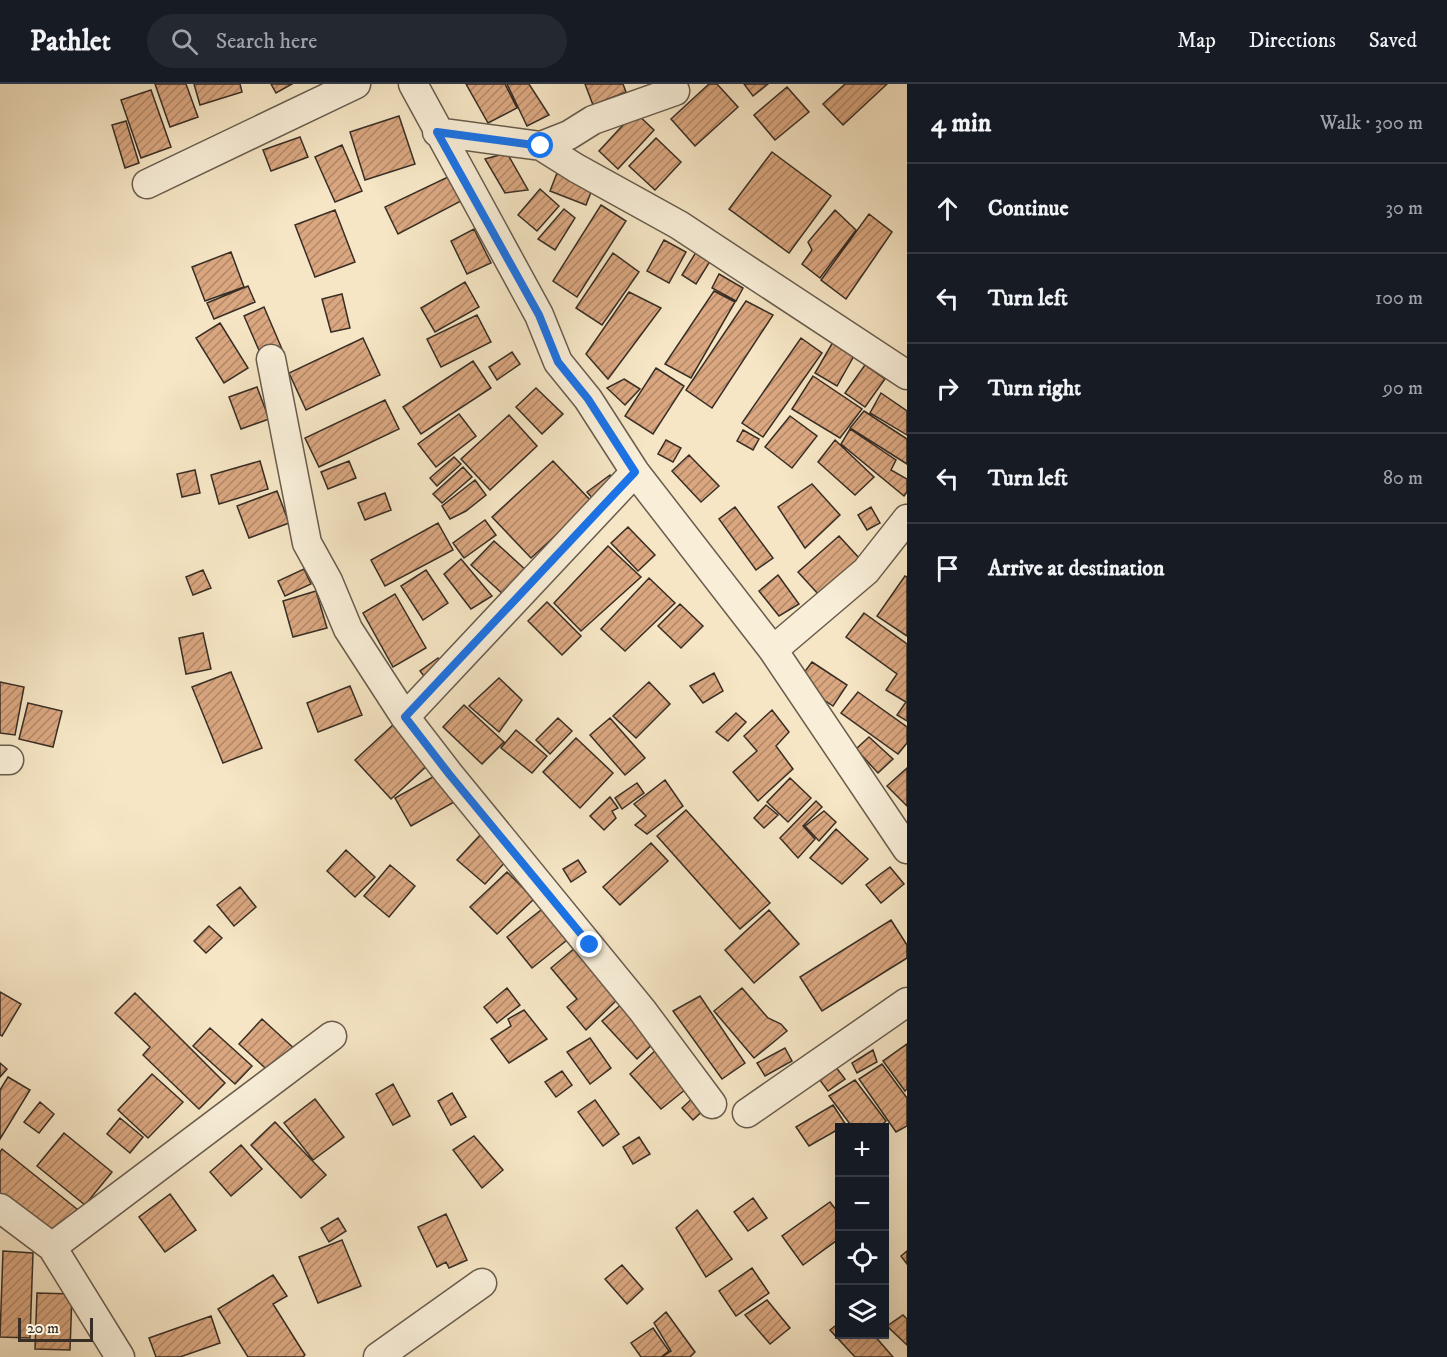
<!DOCTYPE html>
<html lang="en">
<head>
<meta charset="utf-8">
<style>
  body { margin:0; font-family:"IM FELL DW Pica",serif; background:#242831; color:#f1f3f6 }
  .controls { position:absolute; right:18px; bottom:18px; display:grid; overflow:hidden; border-radius:0px; box-shadow:0 6px 24px #0002 }
  .controls button { width:54px; height:54px; display:grid; place-items:center; padding:0; border:0; border-bottom:2px solid #363941; background:#171b24; color:#f1f3f6; font:30px sans-serif }
  .scale { position:absolute; left:18px; bottom:15px; width:75px; box-sizing:border-box; padding-left:6px; border:3px solid #382e25; border-top:0; font-size:16px; line-height:21px; white-space:nowrap; color:#382e25; -webkit-text-stroke:4px #f9efd9; paint-order:stroke }
  .stop { position:absolute; width:18px; height:18px; margin:-14px; border:4px solid #1a73e8; border-radius:50%; background:#fff }
  .stop.end { background:#1a73e8; border-color:#fff; box-shadow:0 2px 6px #0008 }
  .list { margin:0; padding:0; list-style:none }
  h2 { display:flex; justify-content:space-between; align-items:center; height:78px; margin:0; padding:0 24px; font-size:26px }
  h2 small { font-size:20px; font-weight:400; color:#9ea1a6 }
  .list li { display:grid; grid-template-columns:39px 1fr auto; gap:18px; align-items:center; box-sizing:border-box; height:90px; padding:0 24px; border-top:2px solid #363941 }
  .list b { display:block; font-size:22px; white-space:nowrap }
  .list em { font-size:20px; font-style:normal; color:#9ea1a6 }
  .icon { flex:none; width:33px; height:33px; fill:none; stroke:currentColor; stroke-width:2; stroke-linecap:round; stroke-linejoin:round }
  .map { position:relative; flex:none; width:907px; height:1273px; overflow:hidden }
  header { display:flex; align-items:center; gap:36px; box-sizing:border-box; height:84px; padding:0 30px; background:#171b24; border-bottom:2px solid #363941 }
  header strong { font-size:28px }
  nav { display:flex; gap:33px; margin-inline-start:auto; font-size:21px }
  .search { width:420px; height:54px; background:#242831; display:flex; align-items:center; gap:15px; box-sizing:border-box; padding:0 21px; border-radius:33px; color:#9ea1a6; font-size:22px }
  main { display:flex }
  aside { flex:1; background:#171b24 }
  .map>svg:first-child { display:block }
</style>
</head>
<body>
<header>
<strong>Pathlet</strong>
<div class="search"><svg class="icon" aria-label="search" viewBox="0 0 24 24"><circle cx="10" cy="10" r="6"/><path d="M15 15l6 6"/></svg>Search here</div>
<nav><a>Map</a><a>Directions</a><a>Saved</a></nav>
</header>
<main>
<div class="map">
<svg width="907" height="1273" viewBox="0 0 907 1273">
  <defs>
    <pattern id="building-hatch" width="6" height="6" patternUnits="userSpaceOnUse" patternTransform="scale(1.5)"><rect width="6" height="6" fill="#daa780"/><path d="M-1 1l2-2M0 6l6-6M5 7l2-2" fill="none" stroke="#b28869"/></pattern>
  </defs>
  <rect width="100%" height="100%" fill="#f6e6c5"/>
  <filter id="stains"><feTurbulence type="fractalNoise" baseFrequency=".00333" numOctaves="4"/><feColorMatrix values="0 0 0 0 .2 0 0 0 0 .09 0 0 0 0 .02 0 0 0 .5 -.17"/></filter>
  <radialGradient id="worn" r=".72"><stop offset=".6" stop-color="#630" stop-opacity="0"/><stop offset="1" stop-color="#630" stop-opacity=".3"/></radialGradient>
  <path fill="url(#building-hatch)" stroke="#382e25" stroke-width="1.5" d="M155,0H186L198,33L170,43Z
    M194,0H240L242,8L200,21Z
    M271,0H292L276,9Z
    M466,0H505L517,24L488,39Z
    M507,0H529L549,31L527,42Z
    M585,0H623L626,8L593,21Z
    M709,0H717L738,23L695,62L671,35Z
    M744,0H768L753,12Z
    M845,0H887L843,41L823,20Z
    M787,3L809,28L775,56L754,31Z
    M151,6L171,63L141,74L121,16Z
    M635,28L654,46L618,85L599,67Z
    M399,32L415,80L365,96L350,48Z
    M126,37L139,79L125,84L112,41Z
    M300,53L308,73L271,87L263,66Z
    M656,54L681,78L655,106L629,82Z
    M342,61L362,107L335,118L315,73Z
    M772,68L831,112L789,169L729,125Z
    M507,69L528,106L505,109L485,75Z
    M557,89L593,103L586,121L550,107Z
    M450,92L461,117L398,150L385,123Z
    M540,105L559,122L537,147L518,131Z
    M601,121L626,137L577,213L553,197Z
    M564,125L575,134L555,166L538,155Z
    M335,126L355,178L315,193L295,141Z
    M835,126L856,146L820,194L802,180L812,166L808,158Z
    M869,130L892,148L846,215L821,196Z
    M474,145L491,179L467,190L451,157Z
    M664,156L686,168L669,199L647,187Z
    M698,165L712,174L696,200L682,191Z
    M231,168L244,203L205,217L192,183Z
    M613,169L639,188L602,241L576,224Z
    M719,190L743,204L736,217L712,204Z
    M465,198L479,223L435,248L421,224Z
    M248,202L255,218L214,235L207,219Z
    M714,207L735,218L691,294L665,280Z
    M629,208L661,224L608,295L586,270Z
    M342,210L350,244L331,248L322,215Z
    M746,217L773,231L712,324L686,306Z
    M264,223L282,265L262,273L244,232Z
    M477,231L491,258L441,283L427,255Z
    M220,239L248,284L224,299L196,254Z
    M363,254L380,291L306,326L289,289Z
    M801,254L822,269L763,353L742,339Z
    M833,258L855,270L837,302L815,289Z
    M512,268L520,280L497,296L489,283Z
    M473,277L491,304L421,350L403,323Z
    M865,281L885,295L865,323L845,309Z
    M656,284L684,302L653,350L625,332Z
    M813,292L862,325L840,354L792,325Z
    M624,295L640,305L625,321L607,304Z
    M257,303L269,335L241,345L229,313Z
    M536,304L563,330L542,350L516,323Z
    M881,309L907,327V351L870,329Z
    M385,316L399,345L319,383L305,354Z
    M864,327L907,355V380L850,344Z
    M459,330L476,352L436,383L418,360Z
    M509,331L537,362L490,406L461,375Z
    M790,332L817,352L792,384L765,363Z
    M850,345L896,376L891,386L907,395V408L904,412L841,360Z
    M743,346L759,355L753,366L737,357Z
    M666,356L681,364L673,378L658,370Z
    M835,356L874,393L855,411L818,378Z
    M689,371L719,402L701,418L672,387Z
    M454,373L461,380L437,402L430,394Z
    M260,377L268,405L219,420L211,391Z
    M349,377L356,394L328,405L321,388Z
    M553,377L592,418L531,474L492,433Z
    M463,383L472,393L442,419L433,410Z
    M195,386L200,409L182,413L177,390Z
    M610,391L616,400L594,416L587,408Z
    M475,396L486,411L466,427L450,435L442,422Z
    M812,400L840,431L805,464L778,423Z
    M277,407L289,439L249,454L237,422Z
    M385,409L391,426L365,436L358,419Z
    M735,423L773,474L756,486L719,435Z
    M871,423L880,439L867,446L858,431Z
    M485,436L496,451L464,474L453,459Z
    M438,439L453,466L385,502L371,476Z
    M628,443L655,471L638,487L611,459Z
    M839,452L860,475L819,511L798,488Z
    M494,457L528,488L505,512L471,481Z
    M608,462L641,493L581,547L554,519Z
    M461,475L492,512L471,525L444,490Z
    M304,485L311,500L285,512L278,497Z
    M203,486L211,504L193,511L186,493Z
    M426,486L448,519L423,536L401,502Z
    M778,491L799,520L779,532L759,507Z
    M905,492L907,493V552L877,532Z
    M649,494L675,519L625,567L601,545Z
    M316,507L327,544L293,553L283,517Z
    M395,510L426,564L393,583L363,529Z
    M547,518L581,552L562,571L528,537Z
    M680,520L703,542L681,564L658,542Z
    M864,529L907,560V637L897,631L906,618L886,606L897,590L846,553Z
    M203,549L211,585L186,590L179,554Z
    M438,574L448,587L430,600L420,587Z
    M812,578L847,601L833,622L797,598Z
    M231,588L262,664L223,679L192,603Z
    M714,589L723,607L703,619L690,602Z
    M499,594L522,616L499,648L469,622Z
    M0,598L24,603L15,651L0,649Z
    M649,598L670,620L636,654L613,632Z
    M350,602L362,631L318,648L307,619Z
    M858,608L907,643V659L898,670L841,629Z
    M28,619L62,627L53,663L19,655Z
    M464,621L504,658L482,680L443,643Z
    M772,626L789,648L776,662L793,685L758,717L733,688L757,667L744,652Z
    M736,629L746,638L728,657L716,648Z
    M558,634L572,647L550,670L536,656Z
    M610,634L645,674L625,691L590,651Z
    M394,640L430,679L391,715L355,676Z
    M516,646L547,672L532,689L501,664Z
    M869,653L893,675L878,689L856,665Z
    M576,654L613,689L580,724L543,688Z
    M907,684V722L887,702Z
    M440,689L456,717L411,742L395,714Z
    M790,694L811,714L788,738L767,718Z
    M665,696L683,722L647,750L635,741L646,732L634,720Z
    M637,699L644,709L622,725L615,714Z
    M610,713L618,724L612,727L616,734L604,746L590,732Z
    M816,717L822,723L803,742L815,755L798,774L780,754Z
    M766,721L778,731L764,744L754,734Z
    M686,726L770,819L740,845L657,752Z
    M824,727L836,738L819,757L805,742Z
    M836,745L868,775L842,800L810,774Z
    M481,750L509,774L485,800L457,776Z
    M651,759L668,777L620,821L603,803Z
    M346,766L375,793L355,813L327,787Z
    M578,776L586,788L571,798L563,785Z
    M390,781L415,802L389,833L364,812Z
    M890,783L904,800L881,819L866,801Z
    M507,788L534,815L497,850L470,823Z
    M240,803L256,823L234,842L217,821Z
    M546,822L571,853L532,884L507,853Z
    M769,826L799,860L754,899L725,866Z
    M891,836L907,861V874L822,927L800,893Z
    M209,842L222,854L206,869L194,857Z
    M582,858L620,913L586,946L567,923L577,915L551,884Z
    M507,904L520,921L497,939L484,923Z
    M742,904L768,934L781,940L787,947L754,974L714,927Z
    M0,908L21,920L2,952L0,951Z
    M135,909L225,999L199,1025L143,971L150,963L115,929Z
    M700,912L745,979L722,995L673,927Z
    M623,919L657,956L637,975L602,937Z
    M524,926L547,955L509,979L491,955L511,942L508,935Z
    M262,935L298,968L275,993L239,960Z
    M210,944L252,982L235,1000L193,962Z
    M590,954L611,984L590,1000L567,968Z
    M907,960V1005L905,1007L883,977Z
    M785,964L792,977L765,992L757,979Z
    M656,966L691,1001L661,1025L630,990Z
    M873,966L877,978L857,989L852,979Z
    M0,979L7,985L0,993Z
    M882,980L907,1014V1042L896,1048L859,995Z
    M835,982L845,995L828,1007L819,995Z
    M562,987L572,1001L556,1013L545,998Z
    M152,990L183,1018L148,1054L118,1026Z
    M8,993L30,1006L0,1055V1006Z
    M855,996L886,1037L878,1044H853L829,1012Z
    M393,1000L410,1032L393,1041L376,1010Z
    M452,1009L466,1033L451,1041L438,1017Z
    M695,1012L706,1024L693,1036L682,1024Z
    M315,1015L344,1053L313,1076L284,1039Z
    M595,1016L619,1050L603,1062L578,1028Z
    M40,1018L54,1030L39,1049L24,1038Z
    M833,1021L846,1041L809,1062L796,1043Z
    M120,1034L143,1053L130,1069L107,1050Z
    M275,1038L326,1091L301,1114L251,1061Z
    M64,1049L112,1088L85,1121L37,1082Z
    M474,1052L503,1086L482,1104L453,1066Z
    M639,1053L650,1070L633,1080L623,1063Z
    M241,1061L262,1085L231,1112L210,1088Z
    M2,1065L77,1125L53,1155L0,1112V1068Z
    M170,1110L196,1146L165,1168L139,1133Z
    M753,1114L767,1134L748,1147L734,1128Z
    M830,1118L840,1131V1154L803,1181L782,1152Z
    M697,1126L732,1175L706,1193L676,1144Z
    M446,1130L467,1176L449,1184L446,1178L437,1183L418,1143Z
    M338,1134L346,1147L329,1158L321,1144Z
    M342,1156L361,1202L318,1219L299,1173Z
    M3,1167L33,1169L30,1254L0,1253Z
    M907,1167V1180L901,1172Z
    M622,1181L643,1205L627,1220L605,1195Z
    M752,1184L769,1209L736,1232L719,1207Z
    M273,1191L287,1212L273,1220L305,1271L303,1273H248L218,1225Z
    M37,1209L72,1210L70,1266L35,1265Z
    M767,1216L790,1244L770,1260L745,1231Z
    M666,1228L695,1268L690,1273H662L671,1267L654,1239Z
    M903,1231L907,1235V1261L887,1242Z
    M211,1232L220,1259L180,1273H156L149,1254Z
    M840,1238V1250H873L893,1273H855L830,1246Z
    M653,1244L669,1267L661,1273H641L631,1259Z"/>
  <g fill="none" stroke-linecap="round" stroke-linejoin="round">
    <defs>
      <path id="minor" d="M413,0L539,231L558,278L588,315L635,388L773,566L907,765
        M437,48L541,62L576,84L679,141L907,291
        M541,62L569,51L593,36L675,7
        M147,100L356,0
        M271,275L307,459L328,497L348,545L405,633L449,690L642,926L712,1020
        M773,566L866,487L907,435
        M405,633L635,388
        M0,676H9
        M747,1029L907,918
        M0,1124L52,1163L120,1273
        M52,1163L332,952
        M378,1273L482,1199"/>
    </defs>
    <use href="#minor" stroke="#685c4d" stroke-width="31"/>
    <use href="#minor" stroke="#f9efd9" stroke-width="28"/>
  </g>
  <g fill="none" stroke-linecap="round" stroke-linejoin="round">
    <path stroke="#1a73e8" stroke-width="8" d="M541,62L437,48L539,231L558,278L588,315L635,388L405,633L449,690L590,861"/>
  </g>
  <rect width="100%" height="100%" filter="url(#stains)"/>
  <rect width="100%" height="100%" fill="url(#worn)"/>
</svg>
<div class="controls">
<button>+</button>
<button>−</button>
<button><svg class="icon" aria-label="locate" viewBox="0 0 24 24"><circle cx="12" cy="12" r="6"/><path d="M12 2v4M12 18v4M2 12h4M18 12h4"/></svg></button>
<button><svg class="icon" aria-label="layers" viewBox="0 0 24 24"><path d="M12 4l9 5-9 5-9-5zM3 14l9 5 9-5"/></svg></button>
</div>
<div class="scale">20 m</div>
<div class="stop" style="left:541px;top:62px"></div>
<div class="stop end" style="left:590px;top:861px"></div>
</div>
<aside>
<h2>4 min<small>Walk · 300 m</small></h2>
<ul class="list">
<li><svg class="icon" aria-label="ahead" viewBox="0 0 24 24"><path d="M12 20V5M6 11l6-6 6 6"/></svg><div><b>Continue</b></div><em>30 m</em></li>
<li><svg class="icon" aria-label="left" viewBox="0 0 24 24"><path d="M17 20v-9H6M10 6l-5 5 5 5"/></svg><div><b>Turn left</b></div><em>100 m</em></li>
<li><svg class="icon" aria-label="right" viewBox="0 0 24 24"><path d="M7 20v-9h11M14 6l5 5-5 5"/></svg><div><b>Turn right</b></div><em>90 m</em></li>
<li><svg class="icon" aria-label="left" viewBox="0 0 24 24"><path d="M17 20v-9H6M10 6l-5 5 5 5"/></svg><div><b>Turn left</b></div><em>80 m</em></li>
<li><svg class="icon" aria-label="arrive" viewBox="0 0 24 24"><path d="M6 21V4h12l-3 4 3 4H6"/></svg><div><b>Arrive at destination</b></div></li>
</ul>
</aside>
</main>
</body>
</html>
